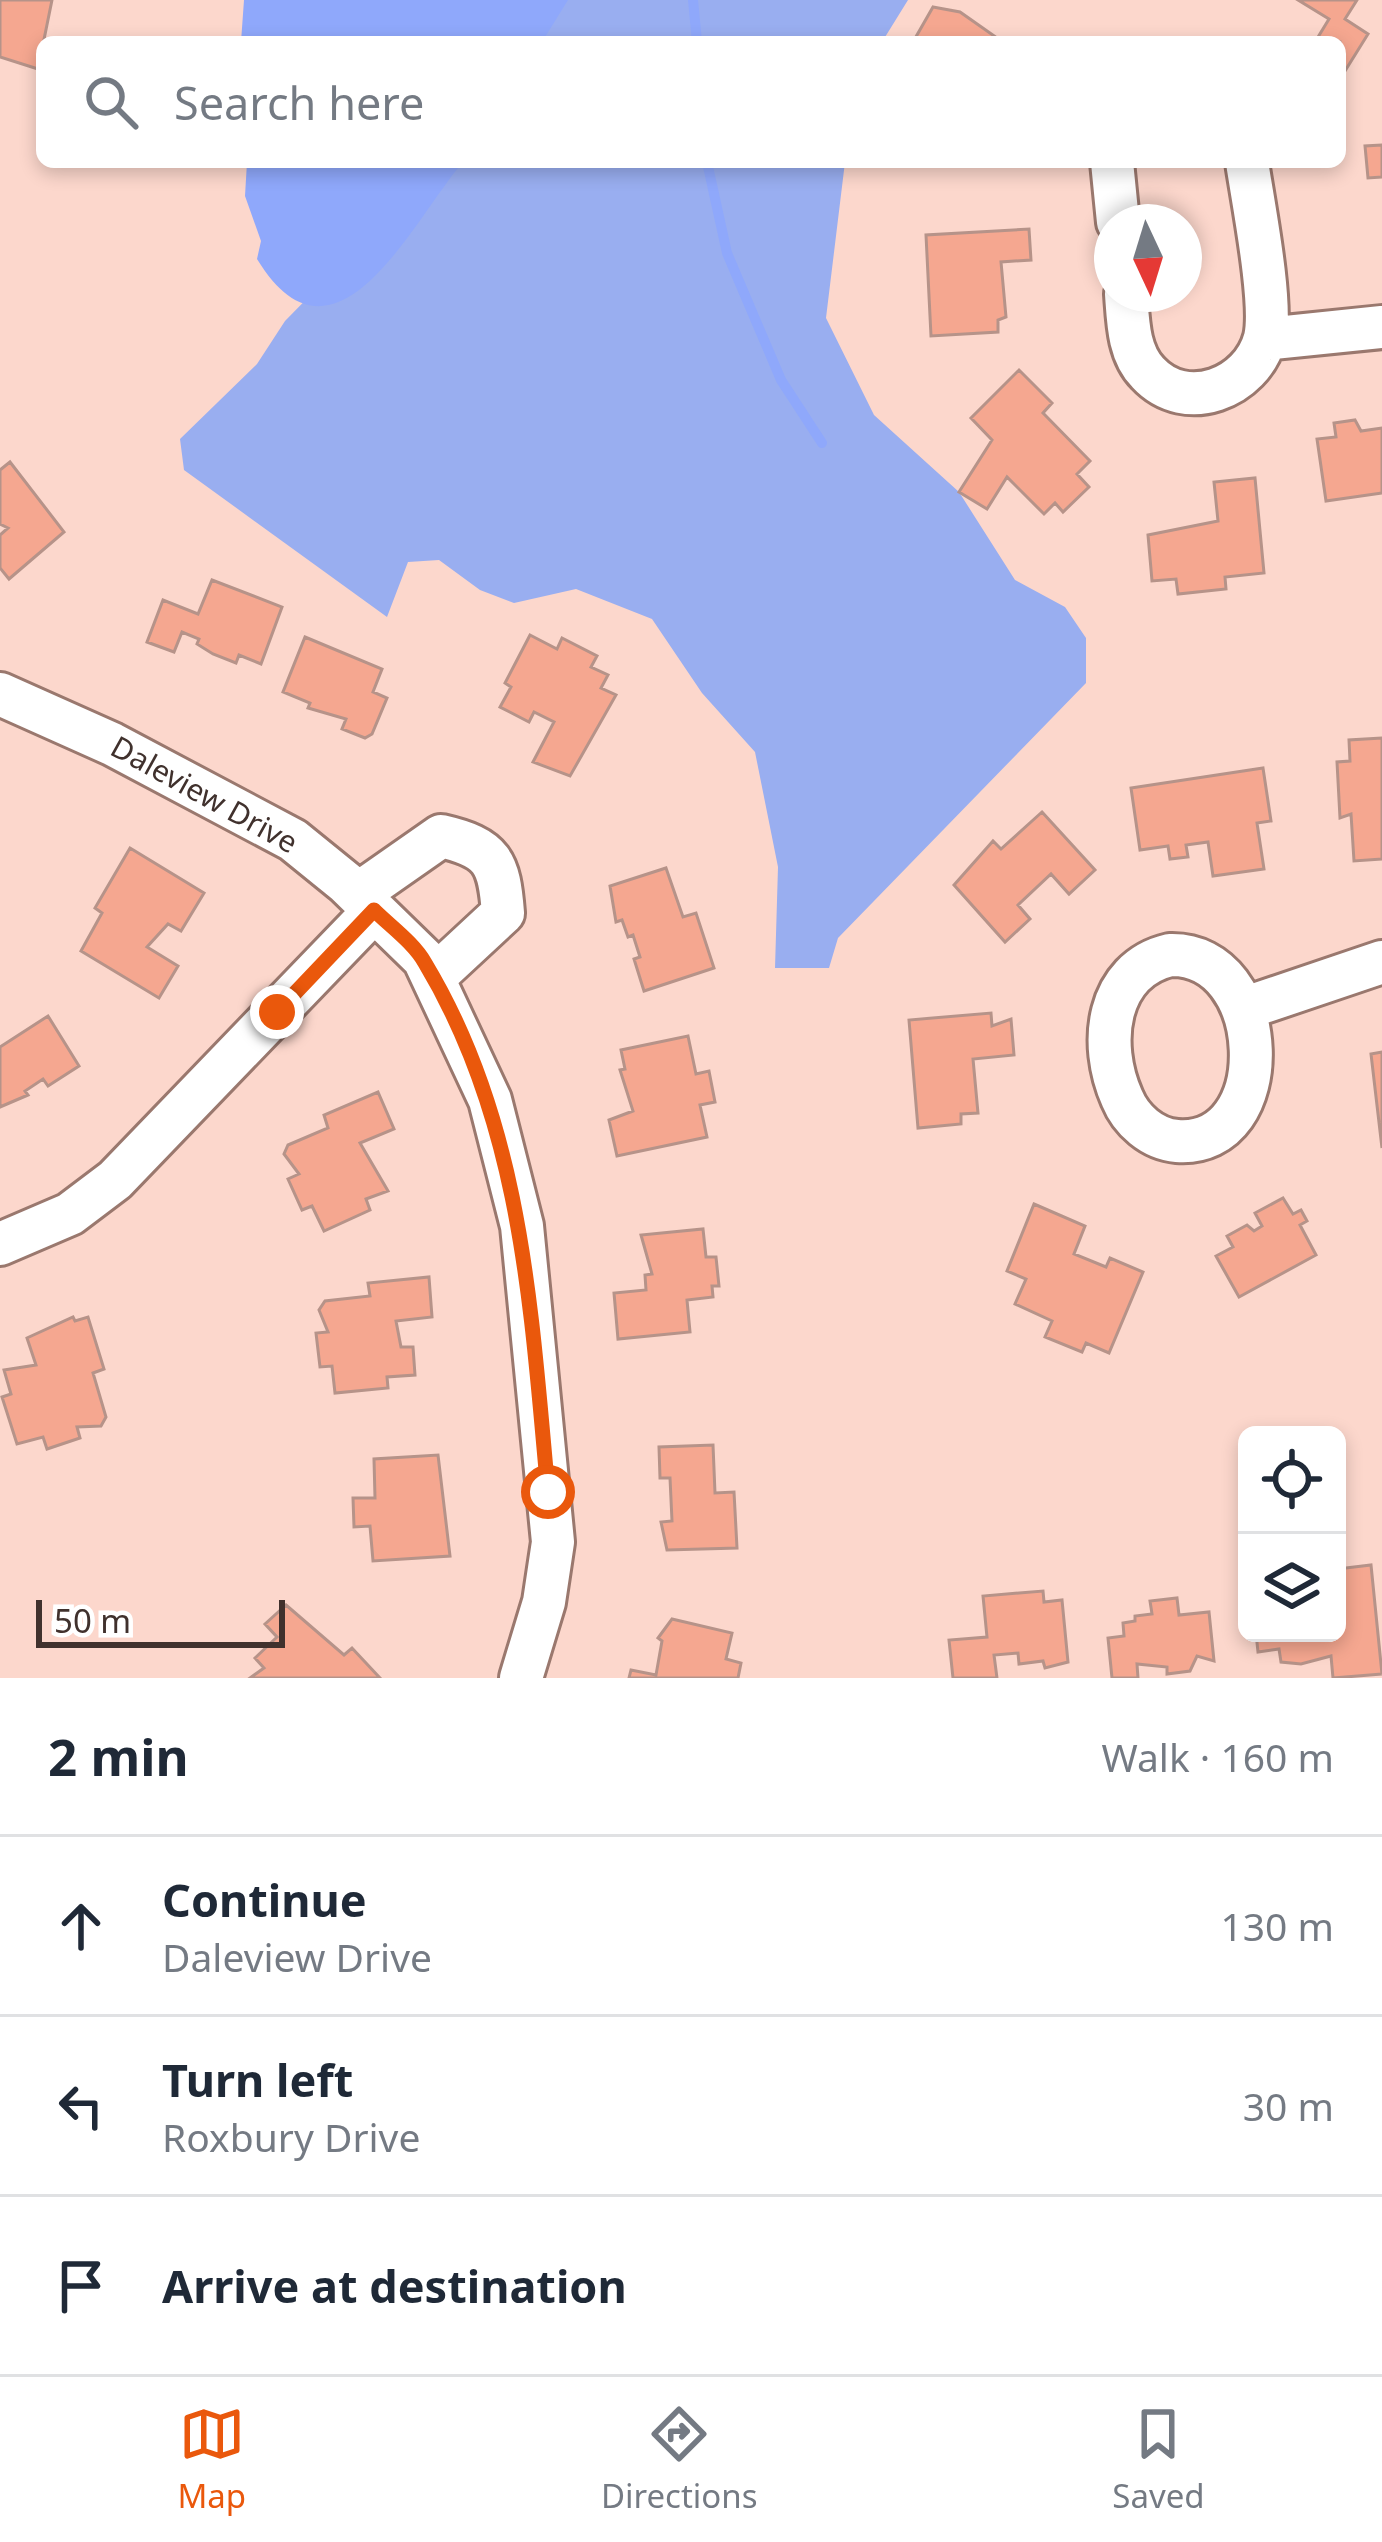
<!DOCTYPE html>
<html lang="en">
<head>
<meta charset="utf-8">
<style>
  body { margin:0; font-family:"Noto Sans",sans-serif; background:#f2f2f3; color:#1f2937 }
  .controls { position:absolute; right:36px; bottom:36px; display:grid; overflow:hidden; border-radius:18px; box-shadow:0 6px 18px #0003 }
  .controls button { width:108px; height:108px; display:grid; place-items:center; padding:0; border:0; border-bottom:3px solid #e0e1e3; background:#fff; color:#1f2937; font:60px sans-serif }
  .compass { position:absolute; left:1094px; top:204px; width:108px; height:108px; border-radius:50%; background:#fff; box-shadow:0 6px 18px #0003; rotate:176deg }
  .scale { position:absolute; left:36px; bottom:30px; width:249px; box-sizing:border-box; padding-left:12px; border:6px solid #40312d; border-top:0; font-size:33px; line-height:42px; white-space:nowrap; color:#40312d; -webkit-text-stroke:9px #fff; paint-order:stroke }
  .stop { position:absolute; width:36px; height:36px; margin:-27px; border:9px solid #ea580c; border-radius:50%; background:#fff }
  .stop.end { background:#ea580c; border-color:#fff; box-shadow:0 3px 12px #0008 }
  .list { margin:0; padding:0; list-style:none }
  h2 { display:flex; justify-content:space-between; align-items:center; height:156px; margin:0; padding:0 48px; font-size:51px }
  h2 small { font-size:39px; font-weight:400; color:#747a83 }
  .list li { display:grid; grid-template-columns:78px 1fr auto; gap:36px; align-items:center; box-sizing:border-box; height:180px; padding:0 48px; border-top:3px solid #e0e1e3 }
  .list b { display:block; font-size:45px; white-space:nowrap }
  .list p { margin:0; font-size:39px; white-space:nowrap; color:#747a83 }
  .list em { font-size:39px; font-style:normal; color:#747a83 }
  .icon { flex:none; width:66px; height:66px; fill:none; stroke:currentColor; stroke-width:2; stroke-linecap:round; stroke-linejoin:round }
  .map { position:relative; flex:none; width:1382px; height:1678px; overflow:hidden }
  .search { position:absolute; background:#fff; box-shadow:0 6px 18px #0003; left:36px; right:36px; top:36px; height:132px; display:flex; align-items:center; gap:30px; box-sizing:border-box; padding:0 42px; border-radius:18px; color:#747a83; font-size:45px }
  .sheet { height:696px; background:#fff }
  nav { display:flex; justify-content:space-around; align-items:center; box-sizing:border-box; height:168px; border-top:3px solid #e0e1e3; background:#fff; font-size:33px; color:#747a83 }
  nav a { display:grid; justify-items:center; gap:6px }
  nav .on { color:#ea580c }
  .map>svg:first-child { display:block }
</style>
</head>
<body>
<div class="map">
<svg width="1382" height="1678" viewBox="0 0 1382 1678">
  <rect width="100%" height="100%" fill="#fcd7cc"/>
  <path fill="#99aef0" d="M556,0H908L882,42H529Z
    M441,162H845L826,318L874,415L959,492L1015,580L1065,607L1086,638V683L838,938L829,968H775L778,867L755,752L702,693L652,619L576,589L514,603L480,590L439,560L408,562L387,617L184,470L180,439L257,364L285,321Z"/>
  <path fill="#8fa8fb" d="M244,0H568L542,42H241Z
    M247,162H463C413,220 335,387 257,259L261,241L245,196Z"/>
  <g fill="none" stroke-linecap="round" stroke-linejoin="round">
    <path stroke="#8fa8fb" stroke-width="10" d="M693,0L697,42
      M707,162L727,253L781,380L822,443"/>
  </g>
  <path fill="#f5a790" stroke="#b69389" stroke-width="3" d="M0,0H52L38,69L0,57Z
    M1298,0H1357L1345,19L1368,34L1340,79V42H1315L1329,19Z
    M933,7L960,12L1000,40L913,42Z
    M1382,145V177L1368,178L1365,146Z
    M1029,229L1031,260L1001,262L1006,317L998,320V332L931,336L926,235Z
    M1019,370L1052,403L1043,413L1090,461L1077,474L1089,487L1063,512L1055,503L1044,514L1007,477L987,509L959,492L992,440L971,418Z
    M1355,420L1361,431L1382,428V493L1326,501L1317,439L1336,437L1334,423Z
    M10,462L64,532L9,579L0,568V535L8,528L0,524V470Z
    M1255,478L1264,573L1225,577L1226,589L1178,594L1176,579L1152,581L1148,535L1218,521L1214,482Z
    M212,580L282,607L261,664L239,655L236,663L213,654L197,644L199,639L182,632L174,652L147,642L163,600L198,614Z
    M530,635L557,649L562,638L597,656L591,667L608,675L601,688L616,695L570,776L533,762L554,722L534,712L529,722L500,707L511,687L505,683Z
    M305,637L382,669L373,692L387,698L372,734L365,738L342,729L346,719L308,708L310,703L283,692Z
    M1382,738V859L1354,861L1351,814L1340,818L1337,762L1350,761L1349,740Z
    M1263,768L1271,821L1257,823L1264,869L1213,876L1208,842L1186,845L1188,857L1170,859L1168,846L1140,850L1131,788Z
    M1042,812L1095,870L1069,894L1051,874L1018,905L1030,919L1005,942L954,885L993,841L1001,849Z
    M130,848L204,893L181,931L168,924L147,947L178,966L159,998L81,951L102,913L95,908Z
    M666,868L683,917L696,913L714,968L644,991L634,959L640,957L633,935L628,937L622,920L616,922L610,886Z
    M991,1013L992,1026L1011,1019L1014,1055L973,1059L978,1113L961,1114V1124L918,1128L909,1020Z
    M48,1016L79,1066L48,1086L43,1079L25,1091L28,1095L0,1107V1047Z
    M688,1036L696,1074L709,1071L715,1102L700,1105L707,1137L617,1156L609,1120L633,1111L620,1070L625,1069L621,1050Z
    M1382,1052V1148L1371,1054Z
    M378,1092L394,1129L360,1143L388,1191L366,1199L370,1210L324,1231L312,1206L302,1210L288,1179L299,1174L284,1154L288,1145L328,1128L324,1115Z
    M1283,1198L1293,1214L1301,1210L1307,1221L1300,1225L1316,1255L1239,1297L1216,1256L1233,1247L1227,1236L1247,1225L1254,1231L1262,1226L1255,1213Z
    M1034,1204L1085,1226L1074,1254L1106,1267L1110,1258L1143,1272L1109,1353L1086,1343L1082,1352L1045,1337L1052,1321L1015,1304L1026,1279L1007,1271Z
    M703,1229L706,1257H716L719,1286H712L713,1297L687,1300L690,1332L618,1339L614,1293L646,1290L645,1275L652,1274L641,1235Z
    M429,1277L432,1317L396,1321L401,1347H413L415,1375L387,1377L388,1388L335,1393L332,1366L320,1367L316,1333L328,1332L319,1310L325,1301L370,1296L368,1283Z
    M73,1317L75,1321L88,1317L104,1369L93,1373L106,1417L101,1426L77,1427L80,1438L47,1449L43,1437L17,1444L2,1397L11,1394L4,1370L36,1365L27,1338Z
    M713,1445L715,1493L734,1492L737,1548L667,1550L661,1522L672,1521L670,1478H660L659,1447Z
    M438,1455L450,1556L373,1561L370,1526L354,1527L353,1498H375L374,1459Z
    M1371,1565L1382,1674L1333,1678L1331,1656L1301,1664L1281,1662L1279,1649L1258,1652L1256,1633H1337V1569Z
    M1043,1591L1044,1602L1062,1600L1068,1662L1045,1668L1043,1661L1019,1664L1018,1653L994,1655L997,1678H953L949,1640L987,1637L983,1596Z
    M1177,1598L1179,1615L1209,1612L1214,1661L1197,1656L1190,1671L1167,1674V1667L1137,1664L1138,1678H1112L1108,1638L1124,1636L1123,1623L1135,1621V1616L1152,1614L1150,1601Z
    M286,1605L344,1655L352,1648L380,1678H250L264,1668L255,1658L277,1637L265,1624Z
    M672,1619L732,1633L726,1659L741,1663L738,1678H629L631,1670L656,1675L662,1641L658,1638Z"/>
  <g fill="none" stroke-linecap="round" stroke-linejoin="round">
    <defs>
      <path id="minor" d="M1112,162L1118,222
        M1126,294C1128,320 1128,353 1148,373C1186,414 1252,388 1265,338C1273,303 1253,202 1247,162
        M1265,339L1382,327
        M0,694L112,744L293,840L346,883L424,959L490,1100L522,1226L553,1542L544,1602L521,1678
        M358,894L441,836C493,848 499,862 503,913L433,978
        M1170,955C1273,952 1280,1149 1177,1141C1152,1139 1131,1120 1122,1098C1098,1044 1106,970 1170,955Z
        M1243,1009L1382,962
        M0,1244L70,1214L115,1180L374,911"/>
    </defs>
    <use href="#minor" stroke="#9a786e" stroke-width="48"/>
    <use href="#minor" stroke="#fff" stroke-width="42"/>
  </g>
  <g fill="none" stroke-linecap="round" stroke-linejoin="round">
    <path stroke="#ea580c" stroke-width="15" d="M277,1012L374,910C390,926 414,943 425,963C522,1124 531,1309 548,1492"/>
  </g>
  <g text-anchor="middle" stroke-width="9" stroke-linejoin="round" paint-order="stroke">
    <g font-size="30" fill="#40312d" stroke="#fff">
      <text transform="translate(204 795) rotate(29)" y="10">Daleview Drive</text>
    </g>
  </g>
</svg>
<div class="controls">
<button><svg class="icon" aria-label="locate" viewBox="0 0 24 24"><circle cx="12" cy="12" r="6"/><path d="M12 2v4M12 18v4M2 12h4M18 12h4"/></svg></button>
<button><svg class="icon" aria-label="layers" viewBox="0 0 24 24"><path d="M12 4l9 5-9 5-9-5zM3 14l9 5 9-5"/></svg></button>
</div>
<svg class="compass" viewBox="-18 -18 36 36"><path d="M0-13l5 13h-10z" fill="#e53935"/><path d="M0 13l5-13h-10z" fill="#747a83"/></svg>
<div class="scale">50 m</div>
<div class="stop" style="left:548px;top:1492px"></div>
<div class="stop end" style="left:277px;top:1012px"></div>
<div class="search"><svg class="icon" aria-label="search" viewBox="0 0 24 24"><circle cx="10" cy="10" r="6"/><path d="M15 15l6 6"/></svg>Search here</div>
</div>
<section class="sheet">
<h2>2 min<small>Walk · 160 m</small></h2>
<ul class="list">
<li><svg class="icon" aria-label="ahead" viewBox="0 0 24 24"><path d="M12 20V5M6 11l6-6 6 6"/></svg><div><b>Continue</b><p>Daleview Drive</p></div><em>130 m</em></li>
<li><svg class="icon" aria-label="left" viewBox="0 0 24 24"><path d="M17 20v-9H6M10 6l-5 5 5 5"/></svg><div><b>Turn left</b><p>Roxbury Drive</p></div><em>30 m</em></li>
<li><svg class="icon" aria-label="arrive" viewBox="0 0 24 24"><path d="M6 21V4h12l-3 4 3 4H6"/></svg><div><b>Arrive at destination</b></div></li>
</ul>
</section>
<nav>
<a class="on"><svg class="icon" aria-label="map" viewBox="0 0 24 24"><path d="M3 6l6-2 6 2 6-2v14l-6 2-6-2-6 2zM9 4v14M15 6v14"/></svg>Map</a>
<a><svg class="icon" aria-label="directions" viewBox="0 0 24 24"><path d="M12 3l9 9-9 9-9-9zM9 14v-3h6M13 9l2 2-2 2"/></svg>Directions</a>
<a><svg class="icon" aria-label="saved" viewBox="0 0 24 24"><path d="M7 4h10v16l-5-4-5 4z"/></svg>Saved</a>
</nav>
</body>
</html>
